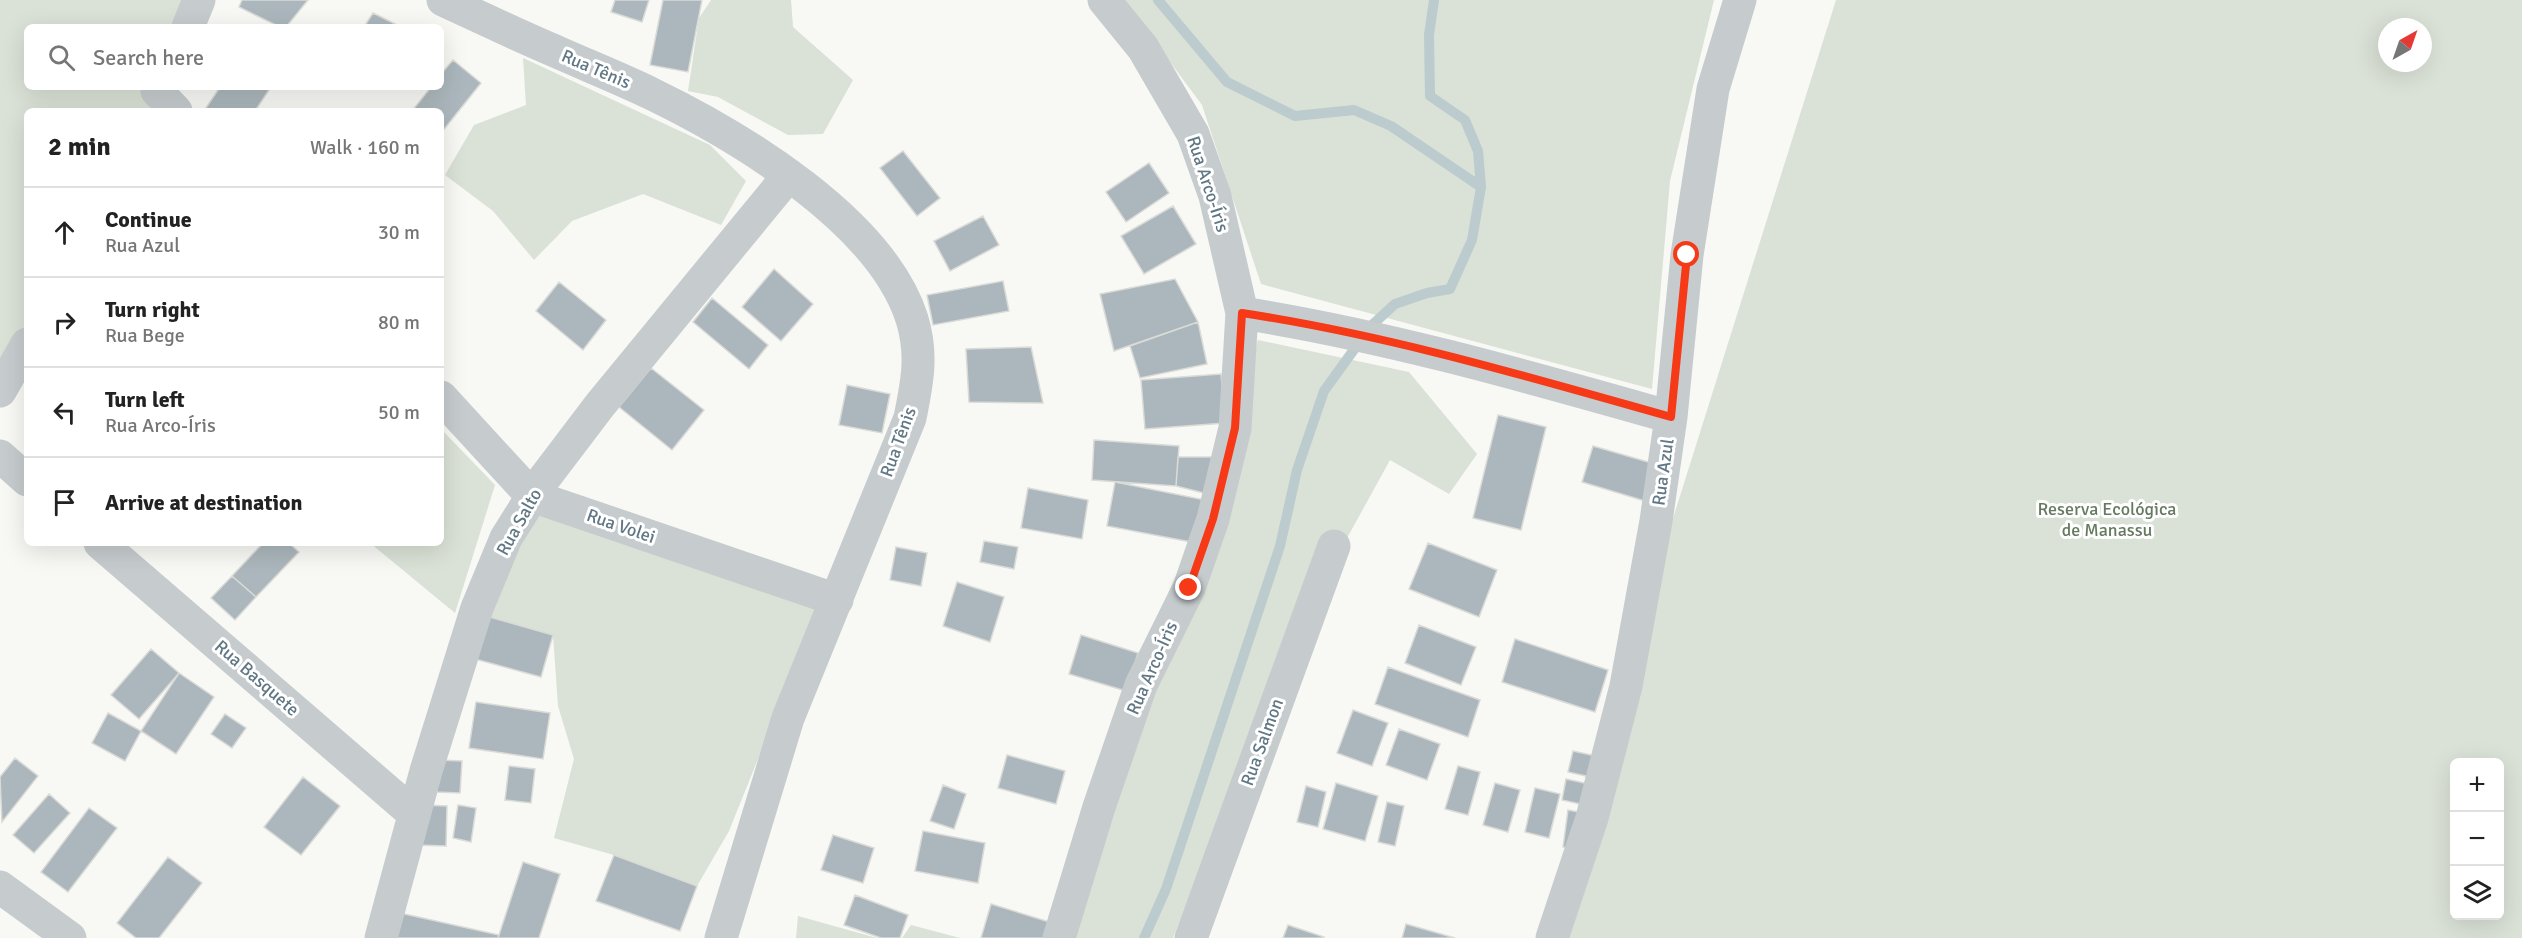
<!DOCTYPE html>
<html lang="en">
<head>
<meta charset="utf-8">
<style>
  body { margin:0; font-family:Signika,sans-serif; background:#f6f6f6; color:#222 }
  .controls { position:absolute; right:18px; bottom:18px; display:grid; overflow:hidden; border-radius:9px; box-shadow:0 6px 24px #0002 }
  .controls button { width:54px; height:54px; display:grid; place-items:center; padding:0; border:0; border-bottom:2px solid #e0e0e0; background:#fff; color:#222; font:30px sans-serif }
  .compass { position:absolute; left:2378px; top:18px; width:54px; height:54px; border-radius:50%; background:#fff; box-shadow:0 6px 24px #0002; rotate:40deg }
  .stop { position:absolute; width:18px; height:18px; margin:-14px; border:4px solid #f63a17; border-radius:50%; background:#fff }
  .stop.end { background:#f63a17; border-color:#fff; box-shadow:0 2px 6px #0008 }
  .list { margin:0; padding:0; list-style:none }
  h2 { display:flex; justify-content:space-between; align-items:center; height:78px; margin:0; padding:0 24px; font-size:26px }
  h2 small { font-size:20px; font-weight:400; color:#767676 }
  .list li { display:grid; grid-template-columns:39px 1fr auto; gap:18px; align-items:center; box-sizing:border-box; height:90px; padding:0 24px; border-top:2px solid #e0e0e0 }
  .list b { display:block; font-size:22px; white-space:nowrap }
  .list p { margin:0; font-size:20px; white-space:nowrap; color:#767676 }
  .list em { font-size:20px; font-style:normal; color:#767676 }
  .icon { flex:none; width:33px; height:33px; fill:none; stroke:currentColor; stroke-width:2; stroke-linecap:round; stroke-linejoin:round }
  .map { position:relative; flex:none; width:2522px; height:938px; overflow:hidden }
  .search { position:absolute; background:#fff; box-shadow:0 6px 24px #0002; left:24px; top:24px; width:420px; height:66px; display:flex; align-items:center; gap:15px; box-sizing:border-box; padding:0 21px; border-radius:9px; color:#767676; font-size:22px }
  .panel { position:absolute; background:#fff; box-shadow:0 6px 24px #0002; left:24px; top:108px; width:420px; height:438px; border-radius:9px }
  .map>svg:first-child { display:block }
</style>
</head>
<body>
<div class="map">
<svg width="2522" height="938" viewBox="0 0 2522 938">
  <rect width="100%" height="100%" fill="#f8f8f5"/>
  <path fill="#dae1d6" fill-rule="evenodd" d="M0,0H199L187,27H27V87H159L148,111H27V345L0,392Z
    M711,0H791L793,27L853,80L823,134L788,135L718,97L688,91L699,18Z
    M1124,0H1714L1670,181L1652,389L1261,284L1202,105Z
    M1836,0H2522V938H1541ZM2387,27H2423V63H2387ZM2454,762H2500V916H2454Z
    M523,58L710,145L746,181L721,225L643,194L572,221L534,260L493,211L445,175L474,125L526,105Z
    M1258,340L1409,372L1477,454L1449,494L1390,460L1275,669L1173,938H1075Z
    M441,429L495,485L455,613L370,543H441Z
    M535,510L820,605L729,831L697,886L614,855L554,838L574,759L558,706L553,635L486,616Z
    M798,916L877,938H796Z
    M911,925L960,938H902Z"/>
  <g fill="none" stroke-linecap="round" stroke-linejoin="round">
    <path stroke="#bbcbce" stroke-width="10" d="M1158,0L1227,82L1295,116L1354,110L1391,126L1481,187
      M1144,938L1166,889L1280,546L1297,470L1324,391L1371,326L1395,304L1427,293L1450,289L1472,240L1481,187L1478,151L1465,120L1430,96L1429,35L1434,0"/>
  </g>
  <path fill="#abb7bc" stroke="#dadad7" stroke-width="1.5" d="M242,0H308L286,27H280L239,7Z
    M615,0H649L642,22L611,12Z
    M663,0H702L688,72L650,65Z
    M373,13L401,27H364Z
    M453,60L481,83L441,133V111H412L431,87H441V74Z
    M220,87H271L255,111H204Z
    M903,151L940,198L917,216L880,168Z
    M1149,163L1169,193L1126,222L1106,192Z
    M1173,206L1196,244L1144,274L1121,236Z
    M983,216L999,245L950,271L934,241Z
    M774,269L813,304L781,341L742,307Z
    M1175,279L1198,322L1114,351L1100,294Z
    M1003,281L1009,311L933,325L927,295Z
    M559,282L606,320L583,350L536,311Z
    M712,298L768,345L749,369L693,322Z
    M1198,322L1207,364L1140,378L1130,346Z
    M1031,347L1043,403L969,402L966,349Z
    M651,368L704,410L672,450L619,407Z
    M1221,374L1225,423L1145,429L1141,380Z
    M847,385L890,394L882,433L839,425Z
    M1498,415L1546,427L1521,530L1473,518Z
    M1094,440L1179,446L1176,486L1092,480Z
    M1593,446L1655,464L1645,501L1582,482Z
    M1178,457H1212L1204,493L1176,486Z
    M1115,482L1210,501L1202,544L1107,526Z
    M1028,488L1088,500L1082,539L1021,528Z
    M984,541L1018,547L1014,569L980,562Z
    M263,543H289L299,552L256,597L232,576Z
    M1428,543L1497,570L1479,617L1409,589Z
    M896,547L927,553L921,586L890,580Z
    M232,576L256,597L235,620L211,598Z
    M957,582L1004,597L990,642L943,626Z
    M486,616L553,635L541,677L475,659Z
    M1419,625L1476,647L1461,685L1405,663Z
    M1081,635L1138,653L1126,691L1069,674Z
    M1515,639L1608,670L1595,712L1502,682Z
    M151,649L179,673L139,719L111,695Z
    M1388,667L1480,700L1468,737L1375,704Z
    M179,673L214,697L176,754L141,731Z
    M476,702L550,713L543,759L469,748Z
    M1353,710L1388,723L1372,766L1337,753Z
    M108,713L141,731L125,761L92,743Z
    M225,714L246,728L232,748L211,734Z
    M1399,729L1440,744L1427,780L1386,765Z
    M1573,751L1600,757L1595,778L1568,772Z
    M1007,755L1065,771L1056,804L998,788Z
    M15,758L38,776L2,822L0,777Z
    M439,760L462,761L460,793L437,792Z
    M509,766L535,769L531,803L505,800Z
    M1458,766L1480,772L1468,815L1445,809Z
    M303,777L340,806L301,855L264,827Z
    M1566,779L1589,784L1585,805L1562,800Z
    M1336,783L1378,796L1365,841L1323,829Z
    M1495,783L1520,790L1508,832L1483,825Z
    M943,785L966,794L954,829L930,821Z
    M1306,786L1326,792L1318,827L1297,822Z
    M1535,788L1560,794L1549,838L1525,832Z
    M49,794L70,813L34,853L13,835Z
    M1387,802L1404,806L1395,846L1378,842Z
    M420,805L447,806L446,846L418,845Z
    M458,805L476,808L471,842L453,838Z
    M89,808L117,828L68,892L41,872Z
    M1568,810L1584,813L1578,850L1563,847Z
    M923,831L985,843L978,883L915,871Z
    M833,835L874,848L863,883L821,870Z
    M614,855L697,886L680,931L596,901Z
    M168,857L202,883L159,938H136L117,923Z
    M523,862L560,874L539,938H498Z
    M855,895L908,915L900,938H881L844,925Z
    M991,904L1059,925L1055,938H981Z
    M400,913L499,935L498,938H394Z
    M1406,924L1455,938H1402Z
    M1288,925L1324,937L1323,938H1283Z"/>
  <g fill="none" stroke-linecap="round" stroke-linejoin="round">
    <path stroke="#c6cbce" stroke-width="33" d="M443,0C480,17 517,35 555,51C586,65 619,78 650,93C739,136 881,221 912,319C923,355 917,383 910,418L788,718L721,938
      M188,27L199,0
      M157,91L176,111
      M1242,313C1388,336 1529,377 1671,417
      M0,391L27,344
      M441,397L532,496L837,600
      M0,456L27,480
      M100,543L414,814
      M0,887L70,938
      M381,938L426,771L477,608L506,538L540,484L600,405L789,175
      M1059,938L1099,807L1141,685L1189,588L1213,519L1235,428L1242,313L1215,196L1193,134L1143,48L1104,0
      M1191,938L1334,546
      M1552,938L1592,818L1626,686L1656,521L1671,417L1687,255L1713,89L1740,0"/>
  </g>
  <g fill="none" stroke-linecap="round" stroke-linejoin="round">
    <path stroke="#f63a17" stroke-width="8" d="M1189,588L1213,519L1235,428L1242,313C1388,335 1529,377 1671,417L1687,255"/>
  </g>
  <g text-anchor="middle" stroke-width="6" stroke-linejoin="round" paint-order="stroke">
    <g font-size="18" fill="#607784" stroke="#fff">
      <text transform="translate(596 69) rotate(23)" y="6">Rua Tênis</text>
      <text transform="translate(1208 184) rotate(72)" y="6">Rua Arco-Íris</text>
      <text transform="translate(898 442) rotate(-70)" y="6">Rua Tênis</text>
      <text transform="translate(1663 472) rotate(-82)" y="6">Rua Azul</text>
      <text transform="translate(519 522) rotate(-61)" y="6">Rua Salto</text>
      <text transform="translate(621 526) rotate(19)" y="6">Rua Volei</text>
      <text transform="translate(1152 668) rotate(-66)" y="6">Rua Arco-Íris</text>
      <text transform="translate(257 678) rotate(41)" y="6">Rua Basquete</text>
      <text transform="translate(1262 742) rotate(-70)" y="6">Rua Salmon</text>
    </g>
    <g font-size="18" fill="#667a60" stroke="#fff">
      <text x="2107" y="515">Reserva Ecológica<tspan x="2107" dy="21">de Manassu</tspan></text>
    </g>
  </g>
</svg>
<div class="controls">
<button>+</button>
<button>−</button>
<button><svg class="icon" aria-label="layers" viewBox="0 0 24 24"><path d="M12 4l9 5-9 5-9-5zM3 14l9 5 9-5"/></svg></button>
</div>
<svg class="compass" viewBox="-18 -18 36 36"><path d="M0-13l5 13h-10z" fill="#e53935"/><path d="M0 13l5-13h-10z" fill="#767676"/></svg>
<div class="stop" style="left:1687px;top:255px"></div>
<div class="stop end" style="left:1189px;top:588px"></div>
<div class="search"><svg class="icon" aria-label="search" viewBox="0 0 24 24"><circle cx="10" cy="10" r="6"/><path d="M15 15l6 6"/></svg>Search here</div>
<section class="panel">
<h2>2 min<small>Walk · 160 m</small></h2>
<ul class="list">
<li><svg class="icon" aria-label="ahead" viewBox="0 0 24 24"><path d="M12 20V5M6 11l6-6 6 6"/></svg><div><b>Continue</b><p>Rua Azul</p></div><em>30 m</em></li>
<li><svg class="icon" aria-label="right" viewBox="0 0 24 24"><path d="M7 20v-9h11M14 6l5 5-5 5"/></svg><div><b>Turn right</b><p>Rua Bege</p></div><em>80 m</em></li>
<li><svg class="icon" aria-label="left" viewBox="0 0 24 24"><path d="M17 20v-9H6M10 6l-5 5 5 5"/></svg><div><b>Turn left</b><p>Rua Arco-Íris</p></div><em>50 m</em></li>
<li><svg class="icon" aria-label="arrive" viewBox="0 0 24 24"><path d="M6 21V4h12l-3 4 3 4H6"/></svg><div><b>Arrive at destination</b></div></li>
</ul>
</section>
</div>
</body>
</html>
